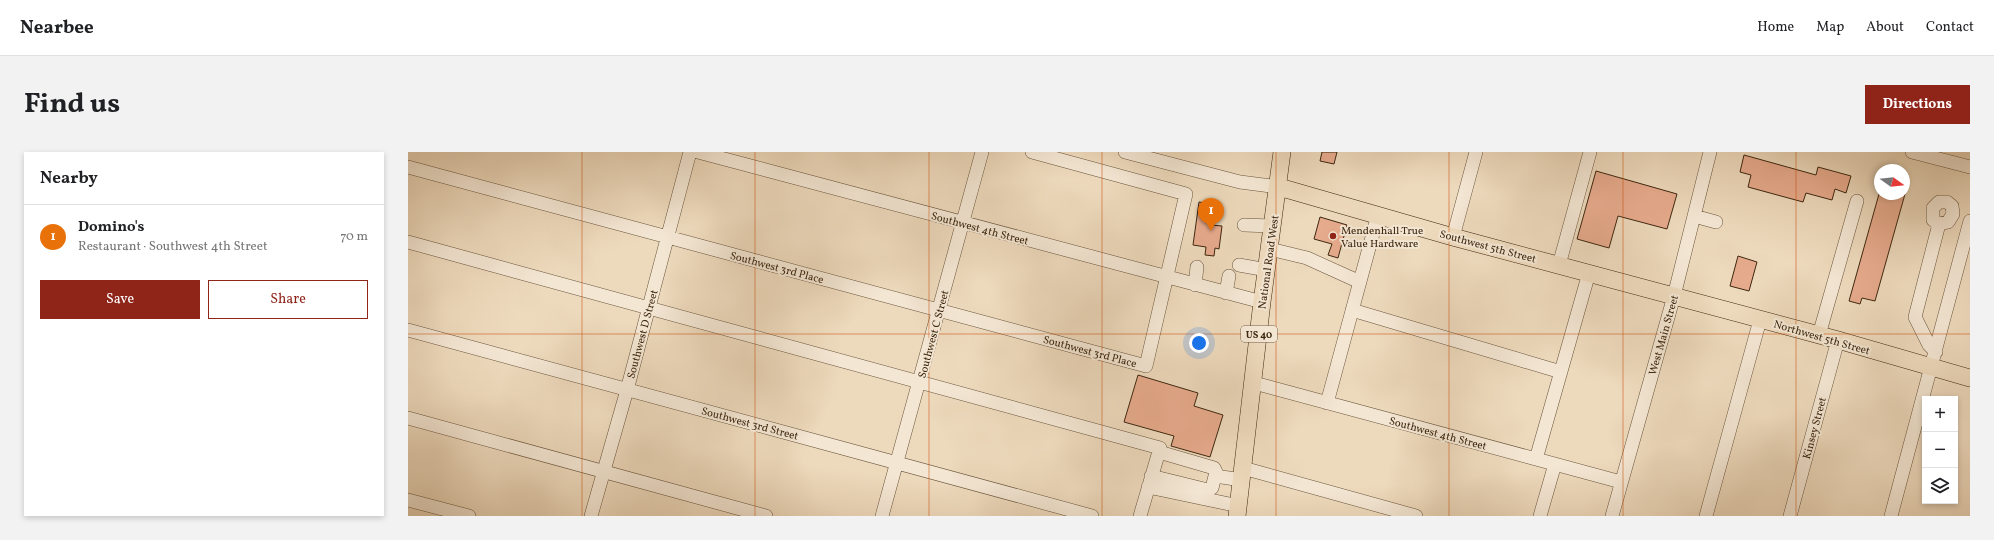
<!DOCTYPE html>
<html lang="en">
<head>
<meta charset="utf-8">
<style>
  body { margin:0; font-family:Vollkorn,serif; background:#f2f2f2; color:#202124 }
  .controls { position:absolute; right:12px; bottom:12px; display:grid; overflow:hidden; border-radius:0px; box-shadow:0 2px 6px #0003 }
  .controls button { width:36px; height:36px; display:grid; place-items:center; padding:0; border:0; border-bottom:1px solid #e0e0e0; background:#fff; color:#202124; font:20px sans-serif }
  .compass { position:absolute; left:1466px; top:12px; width:36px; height:36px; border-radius:50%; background:#fff; box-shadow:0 2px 6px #0003; rotate:105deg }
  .you { position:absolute; left:791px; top:191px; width:14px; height:14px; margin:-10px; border:3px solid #fff; border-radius:50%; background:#1a73e8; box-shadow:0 0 0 6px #1a73e833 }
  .badge { display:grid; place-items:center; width:26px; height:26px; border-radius:50%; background:#8f2418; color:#fff; font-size:13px; font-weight:700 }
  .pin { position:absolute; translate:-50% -33px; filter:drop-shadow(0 1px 2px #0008) }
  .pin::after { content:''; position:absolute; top:21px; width:14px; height:12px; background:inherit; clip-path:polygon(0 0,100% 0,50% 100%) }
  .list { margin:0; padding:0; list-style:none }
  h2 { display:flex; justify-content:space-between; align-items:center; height:52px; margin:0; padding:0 16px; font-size:17px }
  h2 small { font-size:13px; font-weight:400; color:#757577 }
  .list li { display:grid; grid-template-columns:26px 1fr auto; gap:12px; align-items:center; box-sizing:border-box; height:64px; padding:0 16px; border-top:1px solid #e0e0e0 }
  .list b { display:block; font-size:15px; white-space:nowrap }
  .list p { margin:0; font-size:13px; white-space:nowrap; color:#757577 }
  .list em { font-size:13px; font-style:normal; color:#757577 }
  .actions { display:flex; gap:8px; padding:12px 16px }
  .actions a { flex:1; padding:9px 0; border:1px solid #8f2418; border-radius:0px; text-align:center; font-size:14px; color:#8f2418 }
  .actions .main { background:#8f2418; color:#fff }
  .icon { flex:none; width:22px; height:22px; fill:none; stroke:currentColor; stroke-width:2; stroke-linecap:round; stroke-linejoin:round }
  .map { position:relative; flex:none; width:1562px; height:364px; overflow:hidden; border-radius:0px }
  header { display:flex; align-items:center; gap:24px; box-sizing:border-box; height:56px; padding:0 20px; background:#fff; border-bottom:1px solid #e0e0e0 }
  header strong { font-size:19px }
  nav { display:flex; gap:22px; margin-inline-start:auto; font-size:14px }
  .intro { display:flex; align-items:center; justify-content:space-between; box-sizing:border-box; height:96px; padding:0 24px }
  h1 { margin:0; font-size:28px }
  .button { padding:10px 18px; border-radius:0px; background:#8f2418; color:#fff; font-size:14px; font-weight:700 }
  main { display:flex; gap:24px; padding:0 24px }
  aside { flex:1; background:#fff; border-radius:0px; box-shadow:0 2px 6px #0003 }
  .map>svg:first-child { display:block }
</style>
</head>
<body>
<header>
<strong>Nearbee</strong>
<nav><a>Home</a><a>Map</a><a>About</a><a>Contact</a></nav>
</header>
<div class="intro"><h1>Find us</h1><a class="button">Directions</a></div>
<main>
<aside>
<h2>Nearby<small></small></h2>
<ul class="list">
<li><span class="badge" style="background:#e8710a">1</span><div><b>Domino's</b><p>Restaurant · Southwest 4th Street</p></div><em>70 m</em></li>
</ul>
<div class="actions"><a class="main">Save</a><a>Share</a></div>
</aside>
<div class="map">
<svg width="1562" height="364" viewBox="0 0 1562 364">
  <rect width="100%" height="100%" fill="#edd9bc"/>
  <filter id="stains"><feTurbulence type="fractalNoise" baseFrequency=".005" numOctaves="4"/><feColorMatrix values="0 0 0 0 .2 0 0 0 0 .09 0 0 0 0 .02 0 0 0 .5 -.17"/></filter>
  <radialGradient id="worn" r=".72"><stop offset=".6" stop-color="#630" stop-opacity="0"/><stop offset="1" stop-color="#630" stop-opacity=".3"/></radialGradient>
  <path fill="#e6aa8c" stroke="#3d2710" d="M914,0H929L926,12L912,9Z
    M1336,3L1408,23L1410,15L1443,24L1438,41L1427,37L1424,48L1398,41L1395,50L1340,35L1343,23L1332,20Z
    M1188,19L1269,42L1259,77L1210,64L1201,96L1169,87Z
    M1471,42H1497L1467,149L1454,146L1452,152L1441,149Z
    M791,50L804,52L803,73L814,74L811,97L807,96L806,104L797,103L798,95L785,93Z
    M912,65L939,73L930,106L920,103L924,92L906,87Z
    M1330,104L1349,110L1341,139L1322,134Z
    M730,223L790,241L786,254L815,263L802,305L763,294L766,284L716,270Z"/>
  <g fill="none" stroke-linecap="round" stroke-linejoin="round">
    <defs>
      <path id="minor" d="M290,0L854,150
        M717,0L832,30L871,35
        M1504,0L1562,15
        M0,15L738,214L778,42L624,0
        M1286,64L1308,70
        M836,73L865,74
        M1045,85L1068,0
        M0,90L752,296L732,364
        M862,97L899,106L952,130
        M831,113L859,118
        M1151,113L1182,0
        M787,133L789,115
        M818,141L821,124
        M944,158L1153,220
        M0,178L684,364
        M1411,183L1449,49
        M1528,200L1521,193L1507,165L1531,72L1540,70L1545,62L1544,54L1539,50H1531L1525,56V68L1531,72
        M846,231L1213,330
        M919,251L970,63
        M0,266L358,364
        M1128,307L1181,121
        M835,316L1008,364
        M743,324L800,338L804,336L808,320L806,316L751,300
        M807,324L834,328
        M740,335L831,354
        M0,348L61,364
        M183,364L219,238L282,0
        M474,364L574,0
        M1132,364L1147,312
        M1204,364L1266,144L1302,0
        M1298,364L1352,168
        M1382,364L1430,188
        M1483,364L1562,69"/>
      <path id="major" d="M871,35L1045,85L1430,188L1562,226
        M829,364L854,150L874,0"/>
    </defs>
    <use href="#minor" stroke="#69543b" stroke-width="14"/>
    <use href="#major" stroke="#3d2710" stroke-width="18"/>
    <use href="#minor" stroke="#f3e6d3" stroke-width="13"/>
    <use href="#major" stroke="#edd9bc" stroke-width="17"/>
  </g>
  <path fill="none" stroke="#ce520d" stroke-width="1" stroke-opacity="0.55" d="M174,0V364M347,0V364M521,0V364M694,0V364M868,0V364M1041,0V364M1215,0V364M1388,0V364M0,182H1562"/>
  <circle fill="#8f2418" stroke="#f3e6d3" stroke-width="1.5" cx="925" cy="84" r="4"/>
  <g text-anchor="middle" stroke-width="4" stroke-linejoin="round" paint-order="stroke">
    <rect fill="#f3e6d3" stroke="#74604a" stroke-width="1" x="833" y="174" width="36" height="16" rx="3"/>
    <g font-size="10" font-weight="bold" fill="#3d2710">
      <text x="851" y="186">US 40</text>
    </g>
    <g font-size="11" fill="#3d2710" stroke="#f3e6d3">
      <text transform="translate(572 76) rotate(15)" y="4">Southwest 4th Street</text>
      <text transform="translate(1080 94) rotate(15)" y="4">Southwest 5th Street</text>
      <text transform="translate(860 110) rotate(-82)" y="4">National Road West</text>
      <text transform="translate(369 115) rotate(15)" y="4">Southwest 3rd Place</text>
      <text transform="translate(234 182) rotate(-75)" y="4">Southwest D Street</text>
      <text transform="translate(525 182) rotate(-75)" y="4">Southwest C Street</text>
      <text transform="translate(1255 183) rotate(-74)" y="4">West Main Street</text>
      <text transform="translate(1414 185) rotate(16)" y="4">Northwest 5th Street</text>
      <text transform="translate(682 199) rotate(15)" y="4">Southwest 3rd Place</text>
      <text transform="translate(342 271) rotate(15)" y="4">Southwest 3rd Street</text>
      <text transform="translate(1406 276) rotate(-75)" y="4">Kinsey Street</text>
      <text transform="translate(1030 281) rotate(15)" y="4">Southwest 4th Street</text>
    </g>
    <g font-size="11" fill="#3d2710" stroke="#f3e6d3" text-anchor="start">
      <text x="933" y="82">Mendenhall True<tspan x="933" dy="13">Value Hardware</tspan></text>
    </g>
  </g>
  <rect width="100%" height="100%" filter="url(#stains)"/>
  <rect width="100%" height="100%" fill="url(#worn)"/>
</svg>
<div class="controls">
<button>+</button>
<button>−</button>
<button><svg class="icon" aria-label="layers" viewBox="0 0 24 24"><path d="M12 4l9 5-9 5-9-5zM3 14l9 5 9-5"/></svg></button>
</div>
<svg class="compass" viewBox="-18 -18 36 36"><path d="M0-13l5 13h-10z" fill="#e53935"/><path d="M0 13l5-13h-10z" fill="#757577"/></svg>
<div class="you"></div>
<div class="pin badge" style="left:803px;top:79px;background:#e8710a">1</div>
</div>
</main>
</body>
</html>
